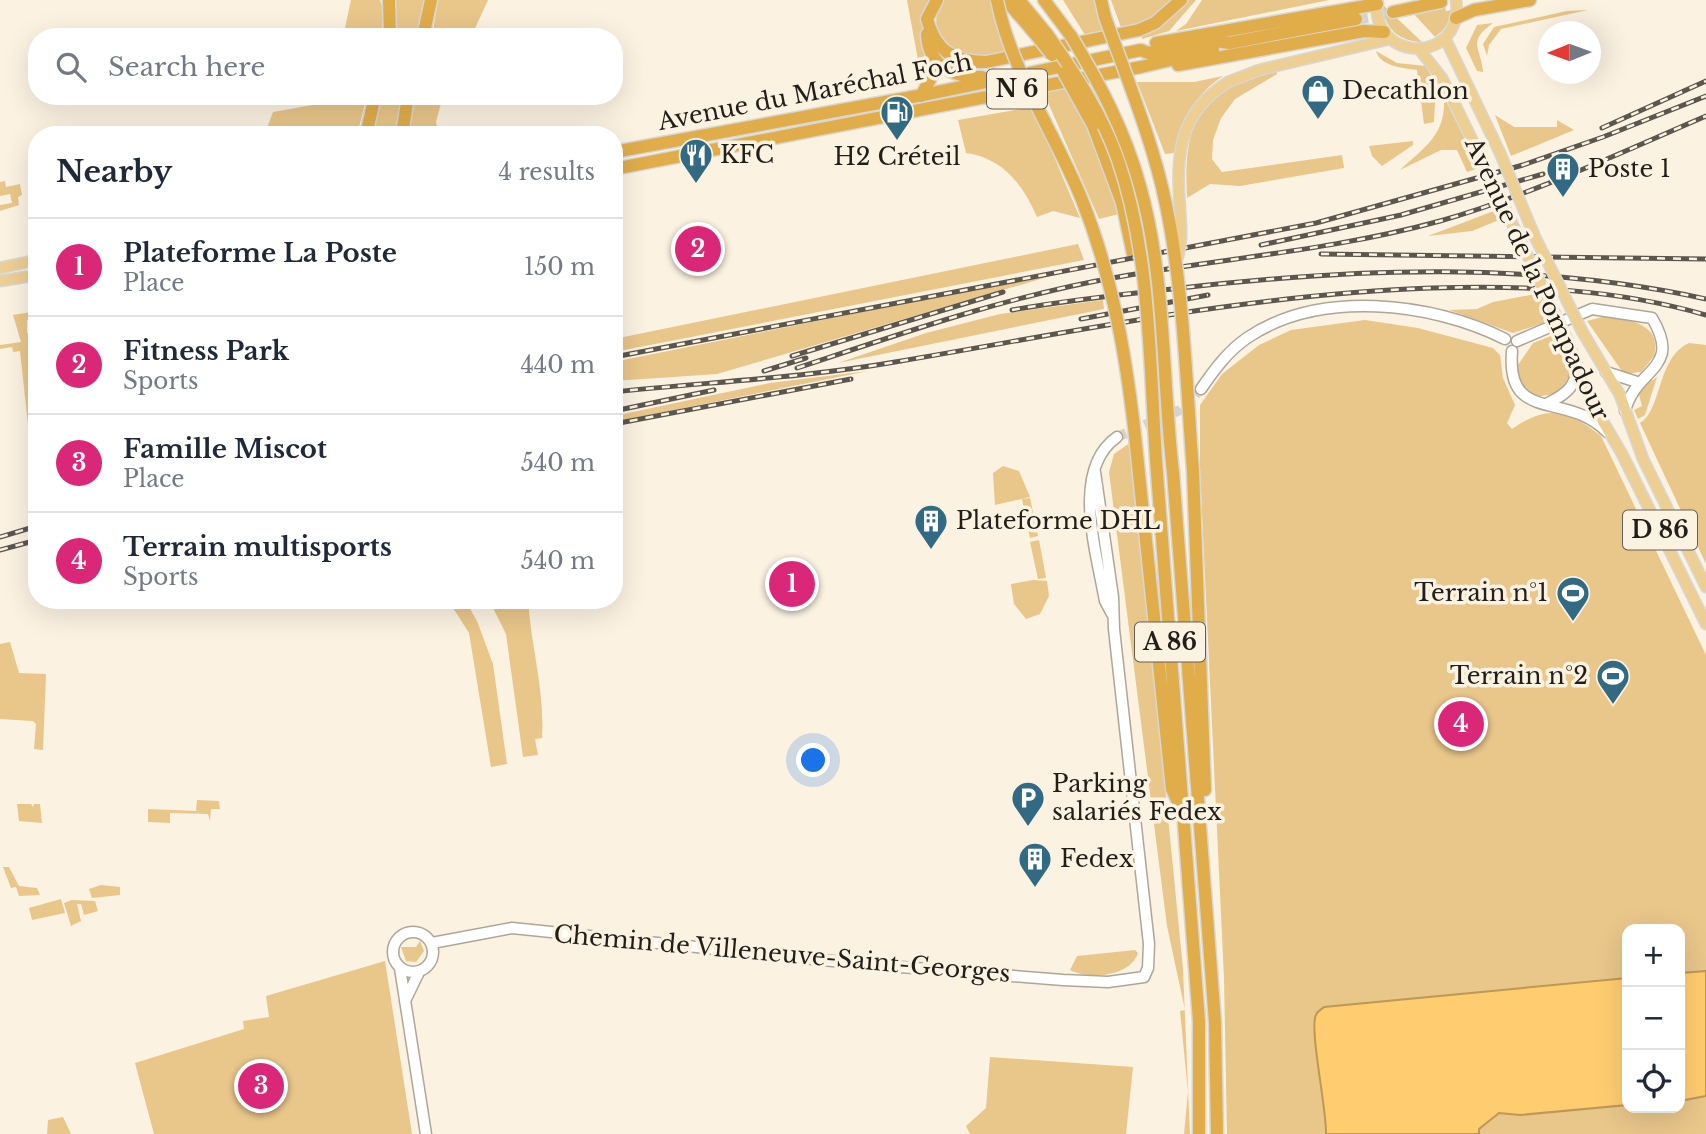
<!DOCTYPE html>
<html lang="en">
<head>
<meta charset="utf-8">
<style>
  body { margin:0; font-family:"Libre Baskerville",serif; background:#f6f6f7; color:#1f2937 }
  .controls { position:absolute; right:21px; bottom:21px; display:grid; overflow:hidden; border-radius:14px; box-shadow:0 7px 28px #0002 }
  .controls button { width:63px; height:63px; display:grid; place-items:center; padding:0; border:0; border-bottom:2px solid #e0e1e3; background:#fff; color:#1f2937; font:35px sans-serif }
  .compass { position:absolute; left:1538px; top:21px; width:63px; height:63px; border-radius:50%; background:#fff; box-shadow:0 7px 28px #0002; rotate:269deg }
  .you { position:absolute; left:814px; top:761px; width:24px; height:24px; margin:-18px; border:5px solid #fff; border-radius:50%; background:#1a73e8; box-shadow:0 0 0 10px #1a73e833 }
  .badge { display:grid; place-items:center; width:46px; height:46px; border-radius:50%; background:#db2777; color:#fff; font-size:23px; font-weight:700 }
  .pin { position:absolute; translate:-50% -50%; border:4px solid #fff; box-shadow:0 2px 7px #0006 }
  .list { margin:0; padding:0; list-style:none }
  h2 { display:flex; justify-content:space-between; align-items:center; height:91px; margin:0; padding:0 28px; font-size:30px }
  h2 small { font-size:23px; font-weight:400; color:#747a83 }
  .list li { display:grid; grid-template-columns:46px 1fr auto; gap:21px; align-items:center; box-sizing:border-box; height:98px; padding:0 28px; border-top:2px solid #e0e1e3 }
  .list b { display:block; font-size:26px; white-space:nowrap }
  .list p { margin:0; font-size:23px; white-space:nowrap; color:#747a83 }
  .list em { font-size:23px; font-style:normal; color:#747a83 }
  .icon { flex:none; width:38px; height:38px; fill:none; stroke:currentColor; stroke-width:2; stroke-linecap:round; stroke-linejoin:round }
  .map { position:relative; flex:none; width:1706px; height:1134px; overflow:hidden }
  .search { position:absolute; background:#fff; box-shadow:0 7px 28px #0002; left:28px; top:28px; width:595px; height:77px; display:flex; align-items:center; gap:18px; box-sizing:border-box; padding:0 24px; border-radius:28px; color:#747a83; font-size:26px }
  .panel { position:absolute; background:#fff; box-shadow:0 7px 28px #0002; left:28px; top:126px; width:595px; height:483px; border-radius:28px }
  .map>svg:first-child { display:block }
</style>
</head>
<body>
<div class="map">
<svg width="1706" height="1134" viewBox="0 0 1706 1134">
  <rect width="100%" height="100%" fill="#fbf2e2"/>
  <path fill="#e9c68a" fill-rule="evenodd" d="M351,0H380L384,12L381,37H343Z
    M396,0H424L418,37H395Z
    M438,0H488L471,37H432Z
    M907,0H930L922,27L929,68L921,76Z
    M944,0H993L1009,52C997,54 983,58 971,56C941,51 926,25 944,0Z
    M1063,0H1095L1107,33L1087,38Z
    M1111,0H1170L1171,2L1147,21L1122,30Z
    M1185,0H1196L1169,31L1142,39V36Z
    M1202,0H1329L1176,31L1186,24Z
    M1444,0L1446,11L1451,10C1449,23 1445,30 1435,37L1413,13Z
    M1382,4L1422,42C1397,41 1385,28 1382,4Z
    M1588,10L1501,29L1489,45L1487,56L1483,44L1494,27L1567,11Z
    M1493,23C1466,43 1481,46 1483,72L1477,71L1466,48L1477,25Z
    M1376,51L1397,63L1426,66L1436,84L1434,122L1424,124L1417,70C1402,68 1380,66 1376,51Z
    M1277,70V74L1235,99L1221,118L1213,140L1212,159L1222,172L1342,155L1344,168L1240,186L1210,184L1187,198C1185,155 1186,107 1231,85C1245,78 1262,75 1277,70Z
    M1223,76C1194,95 1183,120 1174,153L1165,154L1137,82H1194Z
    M1066,85L1090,129L1119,214L1099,219L1043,91Z
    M331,96H367L357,135H244L267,128L273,112L329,102Z
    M380,96H402L394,135H370Z
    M415,96H443L436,122L439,135H409Z
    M1444,97L1479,168L1467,172L1457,150H1441L1400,170C1426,146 1446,135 1444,97Z
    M1033,107L1080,218L1053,211L1037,217C1023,185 1003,158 966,153L958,120Z
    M1495,115L1514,127H1557V120L1574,130L1511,156Z
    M1413,141V145L1382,166L1372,156L1369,146Z
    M5,181L6,187L20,184L22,195L18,197L19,205L0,211V205L12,203L10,194L0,196V182Z
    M1499,209L1504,218L1472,231L1428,236Z
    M1078,244L1084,260L614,352V339Z
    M1051,274L1054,275L717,374L614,381V362L628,359Z
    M1541,293L1550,321L1513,333L1449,310L1477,309L1493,302Z
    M1103,300L1104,309L838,363L926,333L1000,314Z
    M37,311V319L27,320V333L32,334V342L29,345L31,365H35L36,371L32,372L34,390L30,392L32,417L28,425L20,351L13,352L12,347L0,349V345L21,342L13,315Z
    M1606,316C1629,320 1662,323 1654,356L1641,372L1624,374L1587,321Z
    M1365,320L1418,328L1493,348L1500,355L1503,378L1515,405L1507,423L1512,429C1548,404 1568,410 1601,436L1706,655V1134H1227L1224,978L1200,471V405L1222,374L1259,345L1291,330ZM1627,929H1680V1108H1627Z
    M1556,334L1571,371L1566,387L1554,394L1535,397L1522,385L1516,368L1533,343Z
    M1689,343L1706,345V564L1640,423C1662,411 1657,357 1689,343Z
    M868,371L614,422V416L770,383Z
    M1657,377L1645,415L1638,419L1634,410L1642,406L1638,391Z
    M1131,442L1183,969L1190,1134H1184L1188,1092L1180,1011L1185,1010L1167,926L1109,472L1114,454Z
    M1003,466L1019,471L1030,497L995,505L993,473Z
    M1030,498L1038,536L1030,538L1022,499Z
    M1039,540L1046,578L1038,579L1030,542Z
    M1033,580L1047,581L1049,596L1040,614L1026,619L1014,604L1011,584Z
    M448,600H465L477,621L493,664L507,764L491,767L469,633Z
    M489,600H528C531,646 545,692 542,738L535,739L538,755L523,757L506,634Z
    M10,642L19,673L46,674L43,750L34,749L36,724L33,721L0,719V644Z
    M197,800L219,801L220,809H211L210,821L208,814L170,813V823L148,822V809L196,811Z
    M17,804H31L33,807L34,804H40L42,823L19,821Z
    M3,867H9L19,886L37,888L40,895L19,896L16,887L11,888Z
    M101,885L120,887V895L92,898L89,889Z
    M61,899L65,913L32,920L29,908Z
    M72,900L95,901L98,911L84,915L81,904H77L81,921L71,926L64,903Z
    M420,941L424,951L416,962L406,961L401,947H416Z
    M1135,950L1138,953C1130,977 1089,980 1070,970L1077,956Z
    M385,961L412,1134H154L135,1063L244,1029L243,1021L269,1017L266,996Z
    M990,1057L1133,1067L1126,1134H970L966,1126L986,1108Z
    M63,1117L71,1134H47L48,1120Z"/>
  <path fill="#ffcc70" stroke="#bd9856" stroke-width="2" d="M1706,971V1096L1680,1101V973Z
    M1627,978V1105L1520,1115L1499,1113L1479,1129V1134H1326C1327,1111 1309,1028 1316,1015C1317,1011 1321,1010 1324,1007Z"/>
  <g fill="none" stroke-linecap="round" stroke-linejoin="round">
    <path stroke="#dad2c4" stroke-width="10" stroke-dasharray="10 5" stroke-linecap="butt" d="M1117,437L1180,410L1201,389"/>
    <path stroke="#dad2c4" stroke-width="12" stroke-dasharray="12 6" stroke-linecap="butt" d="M1356,19L1393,12"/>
    <defs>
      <path id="secondary" d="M1517,341L1592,309L1652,318C1683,370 1636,367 1625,411
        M1512,351C1506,425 1566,390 1607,432
        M1606,372L1637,382
        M1201,389C1214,370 1228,351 1247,338C1319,289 1432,302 1505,339
        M1548,403C1567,394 1578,385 1576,363
        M1112,614L1105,601C1097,554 1070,470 1117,437
        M393 952a20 20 0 1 1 40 0a20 20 0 1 1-40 0Z
        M432,943L512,928L852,963L1063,980L1108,982L1144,977L1148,968L1149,944L1114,629L1113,597L1095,472
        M400,968L426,1134
        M405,1001L419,972"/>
      <path id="primary" d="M1377,0C1370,64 1465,65 1456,0
        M1445,38L1500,153
        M1419,49L1442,78L1481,158
        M1228,82L1259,70L1390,39
        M0,268L37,260
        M0,281L37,275
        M1583,333L1620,395L1643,459L1706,587
        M1567,339L1591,401L1622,454L1706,624"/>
      <path id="highway" d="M389,0L390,37
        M937,0L927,19C936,51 953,62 986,62L1139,30L1155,23L1181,0
        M1006,0L1037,36
        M1019,0L1047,34
        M1044,0L1071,36
        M1101,0L1105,17
        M1393,12L1441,2
        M1456,18L1474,10L1530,0
        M927,34C928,66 954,78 982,77
        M423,37L431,0
        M1156,43L1377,4
        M1178,65L1364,31L1384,32
        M921,96L932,76V55
        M1093,125L1122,203L1133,254
        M366,135L375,96
        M402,135L408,96
        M614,152L923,95L1141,50L1148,53L1216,41L1229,43L1356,19
        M614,169L1141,67L1213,50
        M1193,471L1205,790
        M1173,472L1215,1022L1217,1134
        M1157,473L1199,1021V1134
        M1139,474L1172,789L1178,802"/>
    </defs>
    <use href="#secondary" stroke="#aea698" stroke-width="13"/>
    <use href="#primary" stroke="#d7d7d6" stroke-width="13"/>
    <use href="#highway" stroke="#d7d7d6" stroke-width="15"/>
    <use href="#secondary" stroke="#fff" stroke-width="10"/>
    <use href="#primary" stroke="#edce93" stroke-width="10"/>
    <use href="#highway" stroke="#e1ad4b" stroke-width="12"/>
    <defs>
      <path id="rail" d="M1602,128L1706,81
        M1261,245L1401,215L1543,174
        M1321,254L1706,259
        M1012,310C1068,300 1125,294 1181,288C1357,268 1532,261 1706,299
        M1081,319L1208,295
        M792,356L1003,292
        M614,357L1316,223L1523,165L1603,137L1706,96
        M797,368C903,333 1008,296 1118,277C1225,258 1335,250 1440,221C1531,195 1620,153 1706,116
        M764,371L806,358
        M614,392C708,382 802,378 895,362C1074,332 1250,294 1432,288C1525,285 1616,289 1706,315
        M614,411L714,390
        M614,424L851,379
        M0,537L37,526
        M0,550L37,540"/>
    </defs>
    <use href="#rail" stroke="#5b564e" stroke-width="5"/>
    <use href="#rail" stroke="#fbf2e2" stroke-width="2.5" stroke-dasharray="8" stroke-linecap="butt"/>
    <defs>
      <path id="primary-bridge" d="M1500,153L1535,237L1583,333
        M1481,158L1567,339
        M1176,262C1183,244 1181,228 1180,209C1176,155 1178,113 1228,82"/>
      <path id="highway-bridge" d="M997,0C1011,71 1055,133 1082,200C1117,288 1130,381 1139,474
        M1105,17C1127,79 1153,141 1166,205C1184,292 1186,382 1193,471
        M1047,34C1075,74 1102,114 1118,160C1152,259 1149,370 1157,473
        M1037,36L1052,55
        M1071,36C1100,84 1125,131 1140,186C1166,277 1162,378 1173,472
        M1064,73L1093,125"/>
    </defs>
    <use href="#primary-bridge" stroke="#d7d7d6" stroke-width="13" stroke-linecap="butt"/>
    <use href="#highway-bridge" stroke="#d7d7d6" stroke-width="15" stroke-linecap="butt"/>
    <use href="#primary-bridge" stroke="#edce93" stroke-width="10"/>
    <use href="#highway-bridge" stroke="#e1ad4b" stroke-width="12"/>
  </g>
  <defs>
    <symbol id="shop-pin" viewBox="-11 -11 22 30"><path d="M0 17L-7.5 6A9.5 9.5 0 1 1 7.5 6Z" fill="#326a84" stroke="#fbf2e2"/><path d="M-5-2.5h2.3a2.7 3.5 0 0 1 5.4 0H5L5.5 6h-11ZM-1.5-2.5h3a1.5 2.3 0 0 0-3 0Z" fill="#fff"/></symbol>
    <symbol id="fuel-pin" viewBox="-11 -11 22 30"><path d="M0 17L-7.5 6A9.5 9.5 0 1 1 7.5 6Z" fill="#326a84" stroke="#fbf2e2"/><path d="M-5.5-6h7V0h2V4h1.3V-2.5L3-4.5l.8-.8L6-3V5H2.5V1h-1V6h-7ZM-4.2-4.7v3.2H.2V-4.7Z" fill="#fff"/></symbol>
    <symbol id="restaurant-pin" viewBox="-11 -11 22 30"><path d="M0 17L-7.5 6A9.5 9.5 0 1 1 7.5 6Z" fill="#326a84" stroke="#fbf2e2"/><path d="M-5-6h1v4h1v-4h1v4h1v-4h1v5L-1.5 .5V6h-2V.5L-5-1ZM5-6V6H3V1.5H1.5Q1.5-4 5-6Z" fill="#fff"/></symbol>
    <symbol id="building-pin" viewBox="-11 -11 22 30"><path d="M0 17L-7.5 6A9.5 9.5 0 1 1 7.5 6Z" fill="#326a84" stroke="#fbf2e2"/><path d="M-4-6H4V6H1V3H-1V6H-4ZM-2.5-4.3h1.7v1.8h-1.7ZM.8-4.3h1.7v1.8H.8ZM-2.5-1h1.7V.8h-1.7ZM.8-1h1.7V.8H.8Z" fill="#fff"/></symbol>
    <symbol id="stadium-pin" viewBox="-11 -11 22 30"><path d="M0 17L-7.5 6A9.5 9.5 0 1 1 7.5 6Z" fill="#326a84" stroke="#fbf2e2"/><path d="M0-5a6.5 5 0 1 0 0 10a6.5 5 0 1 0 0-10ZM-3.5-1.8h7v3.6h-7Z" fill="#fff"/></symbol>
    <symbol id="parking-pin" viewBox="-11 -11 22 30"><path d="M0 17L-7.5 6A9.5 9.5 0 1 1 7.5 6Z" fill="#326a84" stroke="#fbf2e2"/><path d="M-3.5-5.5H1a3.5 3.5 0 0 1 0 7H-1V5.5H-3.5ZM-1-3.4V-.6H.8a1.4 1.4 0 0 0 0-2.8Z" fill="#fff"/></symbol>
  </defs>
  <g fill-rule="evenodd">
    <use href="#shop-pin" x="1299" y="72" width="38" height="52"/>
    <use href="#fuel-pin" x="878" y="93" width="38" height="52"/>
    <use href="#restaurant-pin" x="677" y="136" width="38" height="52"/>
    <use href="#building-pin" x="1544" y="150" width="38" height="52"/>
    <use href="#building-pin" x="912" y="502" width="38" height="52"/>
    <use href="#stadium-pin" x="1554" y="574" width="38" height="52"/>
    <use href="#stadium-pin" x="1594" y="657" width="38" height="52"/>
    <use href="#parking-pin" x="1009" y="779" width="38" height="52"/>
    <use href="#building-pin" x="1016" y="840" width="38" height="52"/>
  </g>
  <g text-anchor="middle" stroke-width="7" stroke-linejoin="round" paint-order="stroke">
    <g fill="#fbf2e2" stroke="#635e56" stroke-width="2">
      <rect x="987" y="69.5" width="60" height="39" rx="5"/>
      <rect x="1623" y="510.5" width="74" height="39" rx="5"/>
      <rect x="1135" y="622.5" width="70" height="39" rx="5"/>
    </g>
    <g font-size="23" font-weight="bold" fill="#221f1a">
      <text x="1017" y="97">N 6</text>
      <text x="1660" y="538">D 86</text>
      <text x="1170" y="650">A 86</text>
    </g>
    <g font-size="24" fill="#221f1a" stroke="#fbf2e2" text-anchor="start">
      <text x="1342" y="99">Decathlon</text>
      <text x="720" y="163">KFC</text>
      <text x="897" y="165" text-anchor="middle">H2 Créteil</text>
      <text x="1588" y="177">Poste 1</text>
      <text x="956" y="529">Plateforme DHL</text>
      <text x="1548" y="601" text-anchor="end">Terrain n°1</text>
      <text x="1588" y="684" text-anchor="end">Terrain n°2</text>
      <text x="1052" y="792">Parking<tspan x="1052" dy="28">salariés Fedex</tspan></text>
      <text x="1060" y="867">Fedex</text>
    </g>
    <g font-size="24" fill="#221f1a" stroke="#fbf2e2">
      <text transform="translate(815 92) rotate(-11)" y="8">Avenue du Maréchal Foch</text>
      <text transform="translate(1537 279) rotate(65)" y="8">Avenue de la Pompadour</text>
      <text transform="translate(782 954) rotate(5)" y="8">Chemin de Villeneuve-Saint-Georges</text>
    </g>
  </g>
</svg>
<div class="controls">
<button>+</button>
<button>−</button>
<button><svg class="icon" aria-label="locate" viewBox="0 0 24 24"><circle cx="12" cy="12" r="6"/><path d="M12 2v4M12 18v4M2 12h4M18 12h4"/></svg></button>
</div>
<svg class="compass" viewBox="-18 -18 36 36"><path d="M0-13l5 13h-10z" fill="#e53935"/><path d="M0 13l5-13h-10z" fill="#747a83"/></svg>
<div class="you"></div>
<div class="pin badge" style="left:792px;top:584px">1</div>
<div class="pin badge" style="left:698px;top:249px">2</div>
<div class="pin badge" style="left:261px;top:1086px">3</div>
<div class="pin badge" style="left:1461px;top:724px">4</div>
<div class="search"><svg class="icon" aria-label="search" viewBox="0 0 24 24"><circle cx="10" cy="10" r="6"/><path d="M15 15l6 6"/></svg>Search here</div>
<section class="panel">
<h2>Nearby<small>4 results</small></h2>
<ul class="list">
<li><span class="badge">1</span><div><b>Plateforme La Poste</b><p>Place</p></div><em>150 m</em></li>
<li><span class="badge">2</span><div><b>Fitness Park</b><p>Sports</p></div><em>440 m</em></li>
<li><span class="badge">3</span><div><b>Famille Miscot</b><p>Place</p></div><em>540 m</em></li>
<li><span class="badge">4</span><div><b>Terrain multisports</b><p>Sports</p></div><em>540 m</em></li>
</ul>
</section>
</div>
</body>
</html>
